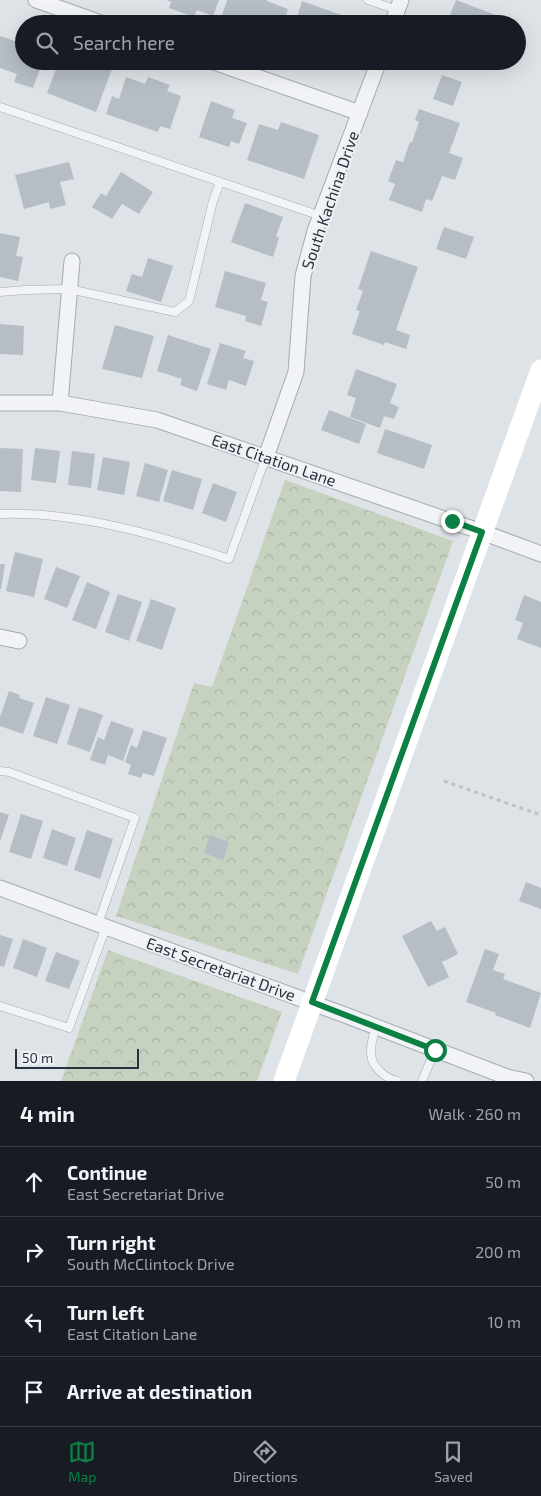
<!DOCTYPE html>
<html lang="en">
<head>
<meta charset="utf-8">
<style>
  body { margin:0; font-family:"Exo 2",sans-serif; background:#242831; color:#f1f3f6 }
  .scale { position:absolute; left:15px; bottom:12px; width:124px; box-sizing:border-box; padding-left:5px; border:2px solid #28323e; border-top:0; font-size:14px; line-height:18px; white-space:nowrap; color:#28323e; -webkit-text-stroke:4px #eef2f5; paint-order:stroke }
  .stop { position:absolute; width:15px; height:15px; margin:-11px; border:4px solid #0b8043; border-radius:50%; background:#fff }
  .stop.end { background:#0b8043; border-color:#fff; box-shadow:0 1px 5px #0008 }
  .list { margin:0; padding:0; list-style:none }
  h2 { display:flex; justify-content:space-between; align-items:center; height:65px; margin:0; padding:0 20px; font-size:21px }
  h2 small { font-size:16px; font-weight:400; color:#9ea1a6 }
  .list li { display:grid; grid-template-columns:32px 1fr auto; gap:15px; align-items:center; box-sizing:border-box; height:70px; padding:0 20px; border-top:1px solid #363941 }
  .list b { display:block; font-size:19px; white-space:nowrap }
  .list p { margin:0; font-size:16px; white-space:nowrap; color:#9ea1a6 }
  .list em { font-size:16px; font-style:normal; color:#9ea1a6 }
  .icon { flex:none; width:28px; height:28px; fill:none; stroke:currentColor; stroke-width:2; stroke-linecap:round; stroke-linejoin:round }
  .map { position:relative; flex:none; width:541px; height:1081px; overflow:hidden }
  .search { position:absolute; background:#171b24; box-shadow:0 5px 20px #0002; left:15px; right:15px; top:15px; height:55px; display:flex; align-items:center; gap:12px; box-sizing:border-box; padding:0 18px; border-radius:28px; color:#9ea1a6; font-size:19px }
  .sheet { height:345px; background:#171b24 }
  nav { display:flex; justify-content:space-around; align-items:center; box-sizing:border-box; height:70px; border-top:1px solid #363941; background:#171b24; font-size:14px; color:#9ea1a6 }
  nav a { display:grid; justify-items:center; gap:2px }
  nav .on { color:#0b8043 }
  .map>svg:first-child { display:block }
</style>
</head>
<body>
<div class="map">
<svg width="541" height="1081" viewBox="0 0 541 1081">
  <defs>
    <pattern id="park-crowns" width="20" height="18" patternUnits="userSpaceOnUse" patternTransform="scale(1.25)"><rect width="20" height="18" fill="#c6d1bf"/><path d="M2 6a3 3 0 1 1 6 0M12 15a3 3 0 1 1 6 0" fill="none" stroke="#aab4a5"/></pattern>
  </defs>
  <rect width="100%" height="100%" fill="#dee3e8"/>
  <path fill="url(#park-crowns)" d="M285,480L453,541L298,974L116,916L194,683L212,687Z
    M108,950L282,1012L257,1081H61Z"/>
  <path fill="#b6bdc4" d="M167,0H219L213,16L197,10L194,17L169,8L171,2Z
    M227,0H267V1L288,9L283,24H236L221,18Z
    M456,0L501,17L499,24H445L446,20H448Z
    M302,1L350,18L348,24H295Z
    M0,36L24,44V61H43L33,88L14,82L17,74L0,68Z
    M59,61H92L112,69L96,112L47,93Z
    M442,75L462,82L453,106L433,99Z
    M126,77L145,84L148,77L170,85L167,91L181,96L170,129L160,126L158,132L106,114L112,96L119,99Z
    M211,101L235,110L232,118L247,123L239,144L231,141L229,147L199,137Z
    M419,109L460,123L449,153L463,158L455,180L442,176L432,201L426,199L422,212L389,200L395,184L388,181L396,160L403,162L410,142H412L419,122L415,120Z
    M281,122L319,135L304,179L247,160L259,124L278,130Z
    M69,162L74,179L60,182L66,205L50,209L49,202L24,209L15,175Z
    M121,172L153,192L139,214L122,204L112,219L92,207L101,193L106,196Z
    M245,203L283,217L276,236L279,238L273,257L231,242Z
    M444,227L474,237L466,259L436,249Z
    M0,233L20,237L16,256L23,257L18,281L0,277Z
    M371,251L418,267L396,330L410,335L406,349L385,342L384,345L352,334L360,311L356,310L363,291L358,289Z
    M148,258L173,266L161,302L126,291L132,274L142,277Z
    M225,271L266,283L261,300L268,302L261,326L245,321L246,316L215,307Z
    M0,324L24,326L23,355L0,354Z
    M115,325L154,336L142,378L102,369Z
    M168,335L211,349L197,391L180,385L182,379L157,371Z
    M220,343L246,351L243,358L254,361L246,386L229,380L226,390L207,384Z
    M356,369L397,384L390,403L399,407L394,419L384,416L380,428L350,417L356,398L347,395Z
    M329,410L366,424L359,444L321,430Z
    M385,429L432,445L424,469L377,453Z
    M0,448L23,449L21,492L0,491Z
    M35,448L60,451L56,483L31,480Z
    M72,451L95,454L91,488L68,485Z
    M103,457L130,462L124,495L97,490Z
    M145,463L168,470L159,502L136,496Z
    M172,470L202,479L193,510L163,501Z
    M213,483L237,492L226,522L202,513Z
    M15,552L43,559L34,597L6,591Z
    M0,564H5L1,589H0Z
    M56,567L80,576L67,608L44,599Z
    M87,582L110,592L96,629L72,620Z
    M118,594L142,602L129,641L105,632Z
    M524,595L541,602V648L517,639L523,623L515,620Z
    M151,599L176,608L162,650L136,641Z
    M9,691L20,695L19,698L34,703L23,734L0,726V717Z
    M46,697L70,705L57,744L33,736Z
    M79,707L103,715L90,752L67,744Z
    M111,721L134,729L123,761L108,755L105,765L90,760L98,737L104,740Z
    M143,730L167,738L154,776L143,773L141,778L128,774L131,765L125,762L131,745L137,748Z
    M0,812L9,815L0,841Z
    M21,814L43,821L31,859L9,852Z
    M52,829L76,838L67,866L43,858Z
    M87,830L113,839L100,879L74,870Z
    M210,835L229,842L223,860L204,853Z
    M526,882L541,888V909L519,901Z
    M431,921L437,931L445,927L458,954L442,962L449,977L428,987L402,936Z
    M0,935L13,939L4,967L0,966Z
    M23,939L47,948L37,977L13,968Z
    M485,949L499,954L493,970L505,974L503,979L541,993L530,1028L495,1015L496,1013L466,1002Z
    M56,952L80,961L69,989L45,981Z"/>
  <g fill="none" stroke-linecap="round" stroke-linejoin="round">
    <defs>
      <path id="lane" d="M368,0L397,10
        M0,107L321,216
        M0,292L26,290L69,289L175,312L189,301L213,201L220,182
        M0,514C76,511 158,535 229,559L266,457
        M0,771L9,772L135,818L98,924
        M0,1006L69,1028L106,927
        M376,1026C374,1034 370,1045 371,1054C372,1067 385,1078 397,1081
        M422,1081L435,1050"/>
      <path id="street" d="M36,0L104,24
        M392,24L401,0
        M211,61L360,113
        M0,403H60L157,420L482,532L541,554
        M60,403L72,261
        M266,457L296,372L303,276L315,231L379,61
        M0,637L19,641
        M0,888L345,1015L507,1077L526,1081"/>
    </defs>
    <use href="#lane" stroke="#a4aab2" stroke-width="9"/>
    <use href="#street" stroke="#a4aab2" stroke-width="17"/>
    <path stroke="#bdc1c6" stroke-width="3" stroke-dasharray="4 4" stroke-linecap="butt" d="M444,781L541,815"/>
    <use href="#lane" stroke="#f1f3f6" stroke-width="8"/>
    <use href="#street" stroke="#f1f3f6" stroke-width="15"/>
    <path stroke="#fff" stroke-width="21" d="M284,1081L541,370"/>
  </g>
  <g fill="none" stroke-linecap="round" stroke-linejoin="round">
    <path stroke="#0b8043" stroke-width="6" d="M435,1050L312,1002L482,532L452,521"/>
  </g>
  <g text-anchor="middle" stroke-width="4" stroke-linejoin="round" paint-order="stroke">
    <g font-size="16" fill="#28323e" stroke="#eef2f5">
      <text transform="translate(330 200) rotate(-71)" y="6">South Kachina Drive</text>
      <text transform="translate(274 460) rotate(19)" y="6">East Citation Lane</text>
      <text transform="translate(221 969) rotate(20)" y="6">East Secretariat Drive</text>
    </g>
  </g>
</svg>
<div class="scale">50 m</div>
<div class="stop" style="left:435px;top:1050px"></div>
<div class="stop end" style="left:452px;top:521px"></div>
<div class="search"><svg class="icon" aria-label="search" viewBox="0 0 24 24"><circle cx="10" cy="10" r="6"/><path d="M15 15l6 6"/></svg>Search here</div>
</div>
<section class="sheet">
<h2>4 min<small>Walk · 260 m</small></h2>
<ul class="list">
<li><svg class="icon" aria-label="ahead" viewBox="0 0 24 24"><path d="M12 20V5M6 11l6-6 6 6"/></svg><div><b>Continue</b><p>East Secretariat Drive</p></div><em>50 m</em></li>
<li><svg class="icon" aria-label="right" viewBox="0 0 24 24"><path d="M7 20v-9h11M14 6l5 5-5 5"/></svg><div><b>Turn right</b><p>South McClintock Drive</p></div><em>200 m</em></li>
<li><svg class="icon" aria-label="left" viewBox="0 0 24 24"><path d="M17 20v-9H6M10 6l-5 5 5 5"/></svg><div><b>Turn left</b><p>East Citation Lane</p></div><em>10 m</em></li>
<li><svg class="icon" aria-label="arrive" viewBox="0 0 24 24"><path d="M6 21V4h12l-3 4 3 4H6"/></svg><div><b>Arrive at destination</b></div></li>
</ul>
</section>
<nav>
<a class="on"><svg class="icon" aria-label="map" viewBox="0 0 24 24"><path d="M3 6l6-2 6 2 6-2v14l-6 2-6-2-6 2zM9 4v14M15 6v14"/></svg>Map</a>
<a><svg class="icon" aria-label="directions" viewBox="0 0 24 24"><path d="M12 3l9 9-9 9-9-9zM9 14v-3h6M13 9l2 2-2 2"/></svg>Directions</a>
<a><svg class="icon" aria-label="saved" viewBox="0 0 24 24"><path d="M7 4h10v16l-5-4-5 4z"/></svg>Saved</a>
</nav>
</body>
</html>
